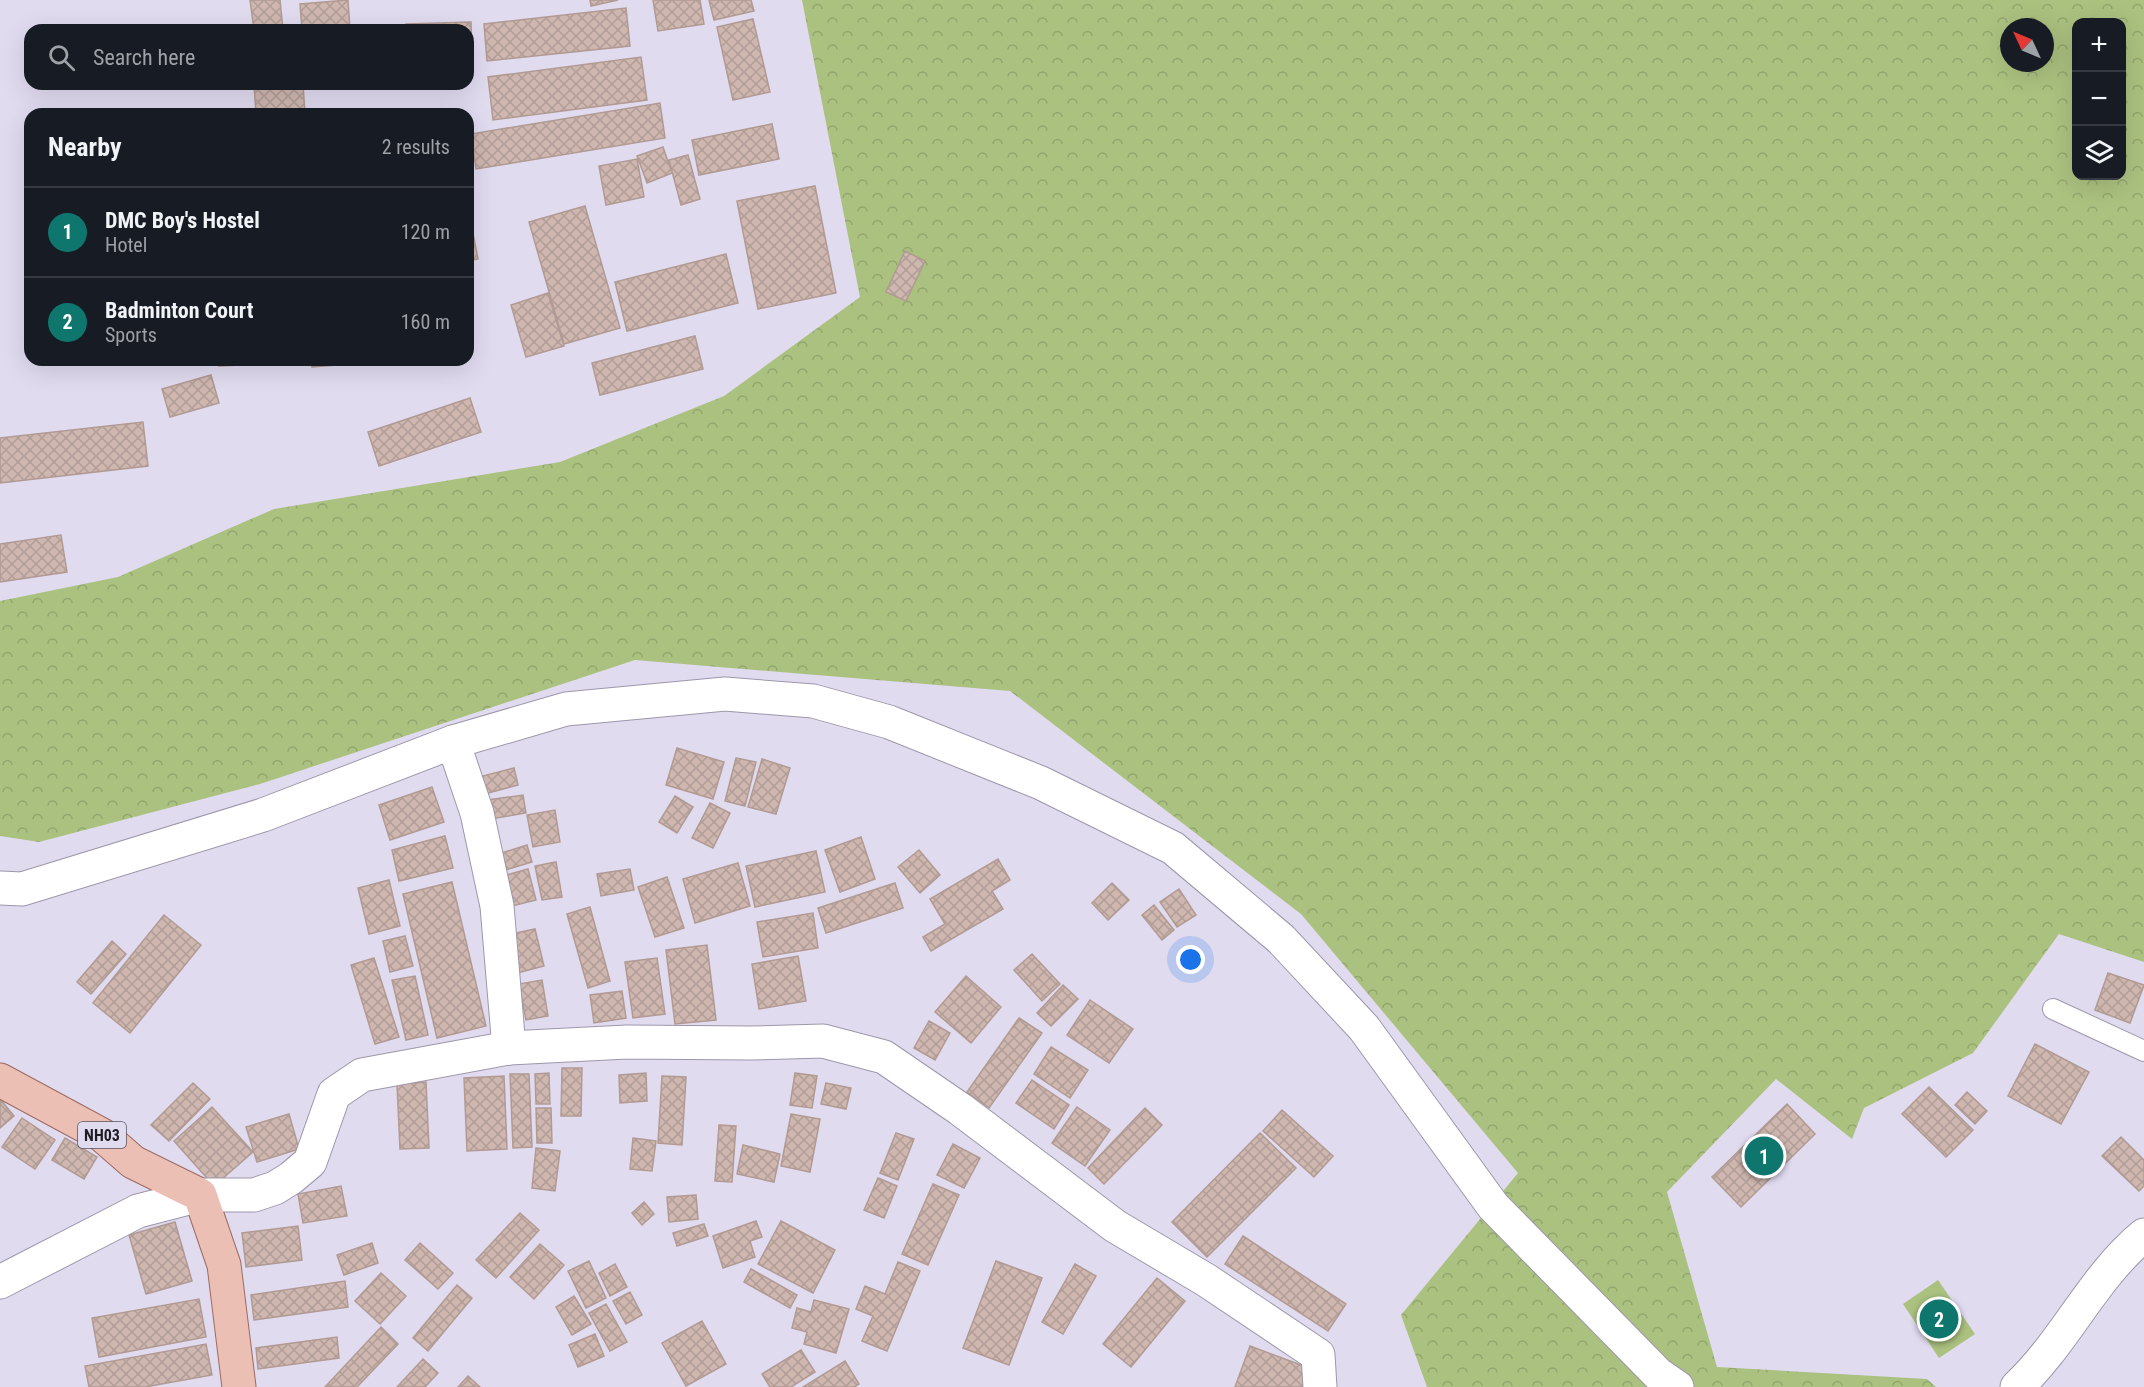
<!DOCTYPE html>
<html lang="en">
<head>
<meta charset="utf-8">
<style>
  body { margin:0; font-family:"Roboto Condensed",sans-serif; background:#20242c; color:#f1f3f6 }
  .controls { position:absolute; right:18px; top:18px; display:grid; overflow:hidden; border-radius:12px; box-shadow:0 6px 24px #0002 }
  .controls button { width:54px; height:54px; display:grid; place-items:center; padding:0; border:0; border-bottom:2px solid #363941; background:#171b24; color:#f1f3f6; font:30px sans-serif }
  .compass { position:absolute; left:2000px; top:18px; width:54px; height:54px; border-radius:50%; background:#171b24; box-shadow:0 6px 24px #0002; rotate:314deg }
  .you { position:absolute; left:1191px; top:960px; width:21px; height:21px; margin:-15px; border:4px solid #fff; border-radius:50%; background:#1a73e8; box-shadow:0 0 0 9px #1a73e833 }
  .badge { display:grid; place-items:center; width:39px; height:39px; border-radius:50%; background:#0f766e; color:#fff; font-size:20px; font-weight:700 }
  .pin { position:absolute; translate:-50% -50%; border:3px solid #fff; box-shadow:0 2px 6px #0006 }
  .list { margin:0; padding:0; list-style:none }
  h2 { display:flex; justify-content:space-between; align-items:center; height:78px; margin:0; padding:0 24px; font-size:26px }
  h2 small { font-size:20px; font-weight:400; color:#9ea1a6 }
  .list li { display:grid; grid-template-columns:39px 1fr auto; gap:18px; align-items:center; box-sizing:border-box; height:90px; padding:0 24px; border-top:2px solid #363941 }
  .list b { display:block; font-size:22px; white-space:nowrap }
  .list p { margin:0; font-size:20px; white-space:nowrap; color:#9ea1a6 }
  .list em { font-size:20px; font-style:normal; color:#9ea1a6 }
  .icon { flex:none; width:33px; height:33px; fill:none; stroke:currentColor; stroke-width:2; stroke-linecap:round; stroke-linejoin:round }
  .map { position:relative; flex:none; width:2144px; height:1387px; overflow:hidden }
  .search { position:absolute; background:#171b24; box-shadow:0 6px 24px #0002; left:24px; top:24px; width:450px; height:66px; display:flex; align-items:center; gap:15px; box-sizing:border-box; padding:0 21px; border-radius:18px; color:#9ea1a6; font-size:22px }
  .panel { position:absolute; background:#171b24; box-shadow:0 6px 24px #0002; left:24px; top:108px; width:450px; height:258px; border-radius:18px }
  .map>svg:first-child { display:block }
</style>
</head>
<body>
<div class="map">
<svg width="2144" height="1387" viewBox="0 0 2144 1387">
  <defs>
    <pattern id="forest-crowns" width="20" height="18" patternUnits="userSpaceOnUse" patternTransform="scale(1.5)"><rect width="20" height="18" fill="#abc17f"/><path d="M2 6a3 3 0 1 1 6 0M12 15a3 3 0 1 1 6 0" fill="none" stroke="#93a56e"/></pattern>
    <pattern id="building-cross-hatch" width="8" height="8" patternUnits="userSpaceOnUse" patternTransform="scale(1.5)"><rect width="8" height="8" fill="#cfb7b0"/><path d="M0 0l8 8M0 8l8-8" fill="none" stroke="#b19d97"/></pattern>
  </defs>
  <rect width="100%" height="100%" fill="#e1dbf0"/>
  <path fill="url(#forest-crowns)" fill-rule="evenodd" d="M802,0H2144V962L2059,934L1973,1053L1864,1108L1852,1139L1776,1079L1667,1192L1717,1367L1927,1379L1936,1387H1427L1401,1315L1518,1173L1301,914L1010,691L635,660L260,784L39,842L0,836V601L118,577L274,509L560,462L724,396L860,297ZM2076,22H2122V176H2076ZM2009,27H2045V63H2009Z"/>
  <path fill="#abc17f" d="M1938,1280L1975,1334L1939,1358L1903,1304Z"/>
  <path fill="url(#building-cross-hatch)" stroke="#b19a93" stroke-width="1.5" d="M250,0H280L283,30H254Z
    M348,0L350,30H302L300,4Z
    M590,0H618L591,6Z
    M653,0H700L704,24L658,31Z
    M709,0H751L754,11L714,20Z
    M626,8L630,46L487,61L484,24Z
    M753,19L770,92L733,100L717,27Z
    M471,22L472,57H468V30H406V24Z
    M641,57L647,100L493,120L488,77Z
    M254,84H303L305,114H256Z
    M660,103L665,138L476,169L471,134Z
    M772,124L779,159L699,175L692,140Z
    M663,147L672,173L647,183L637,156Z
    M688,155L700,199L681,205L669,160Z
    M637,159L644,197L606,205L599,166Z
    M815,186L836,293L758,309L737,201Z
    M585,206L620,328L564,344L529,222Z
    M468,207L478,259L468,261Z
    M905,251L925,261L906,301L886,292Z
    M726,254L738,303L627,331L615,282Z
    M548,293L564,346L526,357L511,305Z
    M695,336L703,369L600,395L592,363Z
    M219,360H241V365L219,366Z
    M311,360H362V363L312,367Z
    M211,375L219,403L170,417L162,389Z
    M470,398L481,432L379,466L368,432Z
    M143,422L148,466L0,483V438Z
    M61,535L67,572L0,582V544Z
    M677,748L724,762L713,799L666,785Z
    M736,758L756,762L745,806L725,801Z
    M762,759L790,768L776,814L748,807Z
    M514,768L518,785L484,794L479,777Z
    M432,787L444,822L390,840L379,805Z
    M523,795L526,813L491,819L488,800Z
    M675,796L693,807L677,833L659,822Z
    M710,803L730,813L713,848L692,838Z
    M555,810L560,842L533,847L527,815Z
    M445,836L453,868L399,881L392,850Z
    M861,837L875,879L840,892L825,850Z
    M527,845L532,862L496,873L492,856Z
    M919,850L940,875L920,893L898,867Z
    M816,851L825,892L755,907L746,866Z
    M998,859L1010,880L992,891L1003,909L931,951L923,937L945,924L930,899Z
    M556,862L562,897L542,900L535,866Z
    M738,863L750,906L695,923L683,879Z
    M528,869L536,900L504,908L496,878Z
    M630,869L634,890L601,896L597,874Z
    M667,877L684,928L655,937L638,887Z
    M389,880L400,926L369,934L358,888Z
    M452,882L486,1026L437,1038L403,894Z
    M895,883L903,908L826,933L818,908Z
    M1112,883L1129,900L1108,920L1092,903Z
    M1179,889L1196,915L1177,927L1160,902Z
    M1154,905L1174,930L1162,940L1142,915Z
    M590,907L610,981L588,988L567,914Z
    M813,913L818,948L763,957L757,922Z
    M164,915L201,945L130,1033L93,1003Z
    M535,929L544,966L517,973L507,935Z
    M405,936L413,966L390,972L383,941Z
    M112,941L126,954L91,994L77,982Z
    M707,945L716,1020L675,1024L666,950Z
    M1032,954L1060,984L1042,1001L1014,970Z
    M798,956L806,1001L759,1009L752,964Z
    M374,958L399,1037L375,1044L351,965Z
    M657,958L665,1014L633,1018L625,962Z
    M2108,973L2144,985L2130,1023L2095,1010Z
    M415,976L428,1035L406,1040L392,980Z
    M966,976L1001,1007L971,1043L935,1012Z
    M542,980L548,1016L526,1020L519,984Z
    M1063,985L1078,999L1051,1026L1037,1013Z
    M622,991L626,1018L594,1023L590,995Z
    M1090,1000L1133,1029L1109,1063L1067,1035Z
    M1019,1018L1042,1033L989,1108L967,1092Z
    M929,1021L950,1033L935,1060L914,1048Z
    M2035,1044L2089,1072L2061,1124L2008,1096Z
    M1051,1047L1088,1070L1070,1098L1034,1074Z
    M562,1068H582L581,1116H561Z
    M549,1073L550,1104H536L535,1074Z
    M646,1073L647,1101L620,1103L619,1075Z
    M795,1073L817,1076L812,1108L790,1105Z
    M510,1074H529L532,1147L513,1148Z
    M504,1076L507,1149L467,1151L464,1078Z
    M662,1076L686,1077L682,1145L658,1143Z
    M1032,1080L1069,1105L1054,1129L1016,1103Z
    M426,1082L429,1148L400,1149L397,1084Z
    M193,1083L210,1099L169,1141L151,1125Z
    M826,1083L851,1088L846,1109L821,1104Z
    M1929,1087L1973,1130L1946,1157L1902,1114Z
    M1967,1092L1987,1111L1975,1124L1955,1105Z
    M0,1099L14,1116L0,1128Z
    M1787,1104L1815,1134L1741,1207L1712,1177Z
    M212,1107L253,1152L214,1186L174,1141Z
    M1077,1107L1110,1130L1085,1166L1052,1143Z
    M536,1108H551L552,1143H537Z
    M1145,1108L1162,1125L1104,1184L1088,1168Z
    M1282,1110L1333,1156L1314,1177L1263,1131Z
    M289,1114L299,1149L257,1162L246,1127Z
    M791,1114L820,1119L810,1172L781,1166Z
    M22,1118L55,1140L35,1169L2,1147Z
    M719,1125L736,1126L732,1182L715,1181Z
    M896,1133L914,1139L898,1180L880,1173Z
    M1260,1133L1296,1168L1207,1257L1172,1222Z
    M2121,1137L2144,1160V1186L2139,1191L2102,1156Z
    M65,1138L97,1157L84,1179L52,1160Z
    M633,1138L656,1141L652,1171L630,1169Z
    M953,1144L980,1158L964,1188L937,1175Z
    M743,1145L780,1154L774,1182L737,1174Z
    M536,1148L560,1151L555,1191L532,1188Z
    M878,1178L897,1186L884,1218L864,1210Z
    M933,1184L959,1195L928,1265L902,1254Z
    M341,1186L347,1216L303,1223L298,1194Z
    M696,1195L698,1219L669,1222L667,1197Z
    M644,1202L654,1214L642,1225L632,1213Z
    M520,1213L539,1230L496,1278L476,1260Z
    M756,1221L762,1237L750,1241L755,1257L723,1268L713,1236Z
    M781,1221L835,1250L813,1293L758,1264Z
    M175,1222L192,1281L146,1294L129,1235Z
    M704,1224L708,1236L677,1246L673,1233Z
    M298,1226L302,1260L246,1267L242,1233Z
    M1243,1236L1346,1304L1328,1331L1225,1264Z
    M372,1243L378,1263L344,1275L337,1255Z
    M420,1243L453,1273L438,1289L405,1260Z
    M540,1244L564,1265L534,1299L510,1277Z
    M589,1261L606,1298L586,1308L568,1271Z
    M996,1261L1042,1278L1009,1365L963,1348Z
    M898,1262L920,1271L887,1351L862,1341L873,1316L856,1309L865,1286L885,1294Z
    M615,1264L627,1287L610,1296L599,1273Z
    M1075,1264L1096,1276L1063,1334L1042,1322Z
    M751,1269L797,1295L790,1308L744,1282Z
    M381,1273L406,1296L380,1324L355,1301Z
    M1157,1278L1185,1301L1131,1367L1103,1344Z
    M345,1281L348,1307L254,1320L251,1295Z
    M457,1285L472,1298L428,1351L413,1338Z
    M630,1292L642,1315L626,1324L613,1301Z
    M574,1296L591,1324L572,1335L556,1307Z
    M199,1299L206,1337L99,1357L92,1318Z
    M814,1300L849,1309L836,1353L804,1344L807,1332L792,1328L797,1308L811,1312Z
    M606,1304L627,1342L610,1351L589,1313Z
    M702,1321L726,1364L686,1386L662,1343Z
    M381,1327L398,1344L357,1387H325Z
    M595,1334L604,1356L578,1367L569,1345Z
    M337,1337L339,1358L258,1369L256,1348Z
    M206,1344L212,1375L145,1387H89L85,1366Z
    M1250,1346L1309,1368L1302,1387H1235Z
    M801,1350L815,1372L791,1387H770L762,1374Z
    M423,1359L438,1373L425,1387H397Z
    M845,1361L859,1384L854,1387H803Z
    M468,1376L480,1387H458Z"/>
  <g fill="none" stroke-linecap="round" stroke-linejoin="round">
    <defs>
      <path id="service" d="M2053,1009L2144,1051"/>
      <path id="minor" d="M0,888L22,889L263,815L453,742
        M509,1048L627,1042L751,1043L823,1041L884,1057L960,1109L1115,1226L1206,1280L1318,1355L1320,1387
        M0,1282L138,1211L200,1195"/>
      <path id="secondary" d="M200,1195H254L275,1188L291,1178L310,1162L334,1094L362,1075L509,1048L497,906L477,813L453,742L566,709L725,694L813,701L889,722L1041,783L1173,848L1281,939L1364,1028L1493,1206L1658,1374L1677,1387
        M2017,1387C2065,1342 2093,1277 2144,1235"/>
      <path id="primary" d="M0,1080L102,1135L133,1162L200,1195L224,1265L239,1387"/>
    </defs>
    <use href="#service" stroke="#9d97aa" stroke-width="22"/>
    <use href="#minor" stroke="#9d97aa" stroke-width="35"/>
    <use href="#secondary" stroke="#9d97aa" stroke-width="35"/>
    <use href="#primary" stroke="#9c6a62" stroke-width="35"/>
    <use href="#service" stroke="#fff" stroke-width="20"/>
    <use href="#minor" stroke="#fff" stroke-width="33"/>
    <use href="#secondary" stroke="#fff" stroke-width="33"/>
    <use href="#primary" stroke="#ecbfb5" stroke-width="33"/>
  </g>
  <g text-anchor="middle" stroke-width="6" stroke-linejoin="round" paint-order="stroke">
    <rect fill="#e1dbf0" stroke="#595561" stroke-width="1.5" x="78" y="1122" width="48" height="26" rx="4.5"/>
    <g font-size="16" font-weight="bold" fill="#1f1c24">
      <text x="102" y="1141">NH03</text>
    </g>
  </g>
</svg>
<div class="controls">
<button>+</button>
<button>−</button>
<button><svg class="icon" aria-label="layers" viewBox="0 0 24 24"><path d="M12 4l9 5-9 5-9-5zM3 14l9 5 9-5"/></svg></button>
</div>
<svg class="compass" viewBox="-18 -18 36 36"><path d="M0-13l5 13h-10z" fill="#e53935"/><path d="M0 13l5-13h-10z" fill="#9ea1a6"/></svg>
<div class="you"></div>
<div class="pin badge" style="left:1764px;top:1156px">1</div>
<div class="pin badge" style="left:1939px;top:1319px">2</div>
<div class="search"><svg class="icon" aria-label="search" viewBox="0 0 24 24"><circle cx="10" cy="10" r="6"/><path d="M15 15l6 6"/></svg>Search here</div>
<section class="panel">
<h2>Nearby<small>2 results</small></h2>
<ul class="list">
<li><span class="badge">1</span><div><b>DMC Boy's Hostel</b><p>Hotel</p></div><em>120 m</em></li>
<li><span class="badge">2</span><div><b>Badminton Court</b><p>Sports</p></div><em>160 m</em></li>
</ul>
</section>
</div>
</body>
</html>
